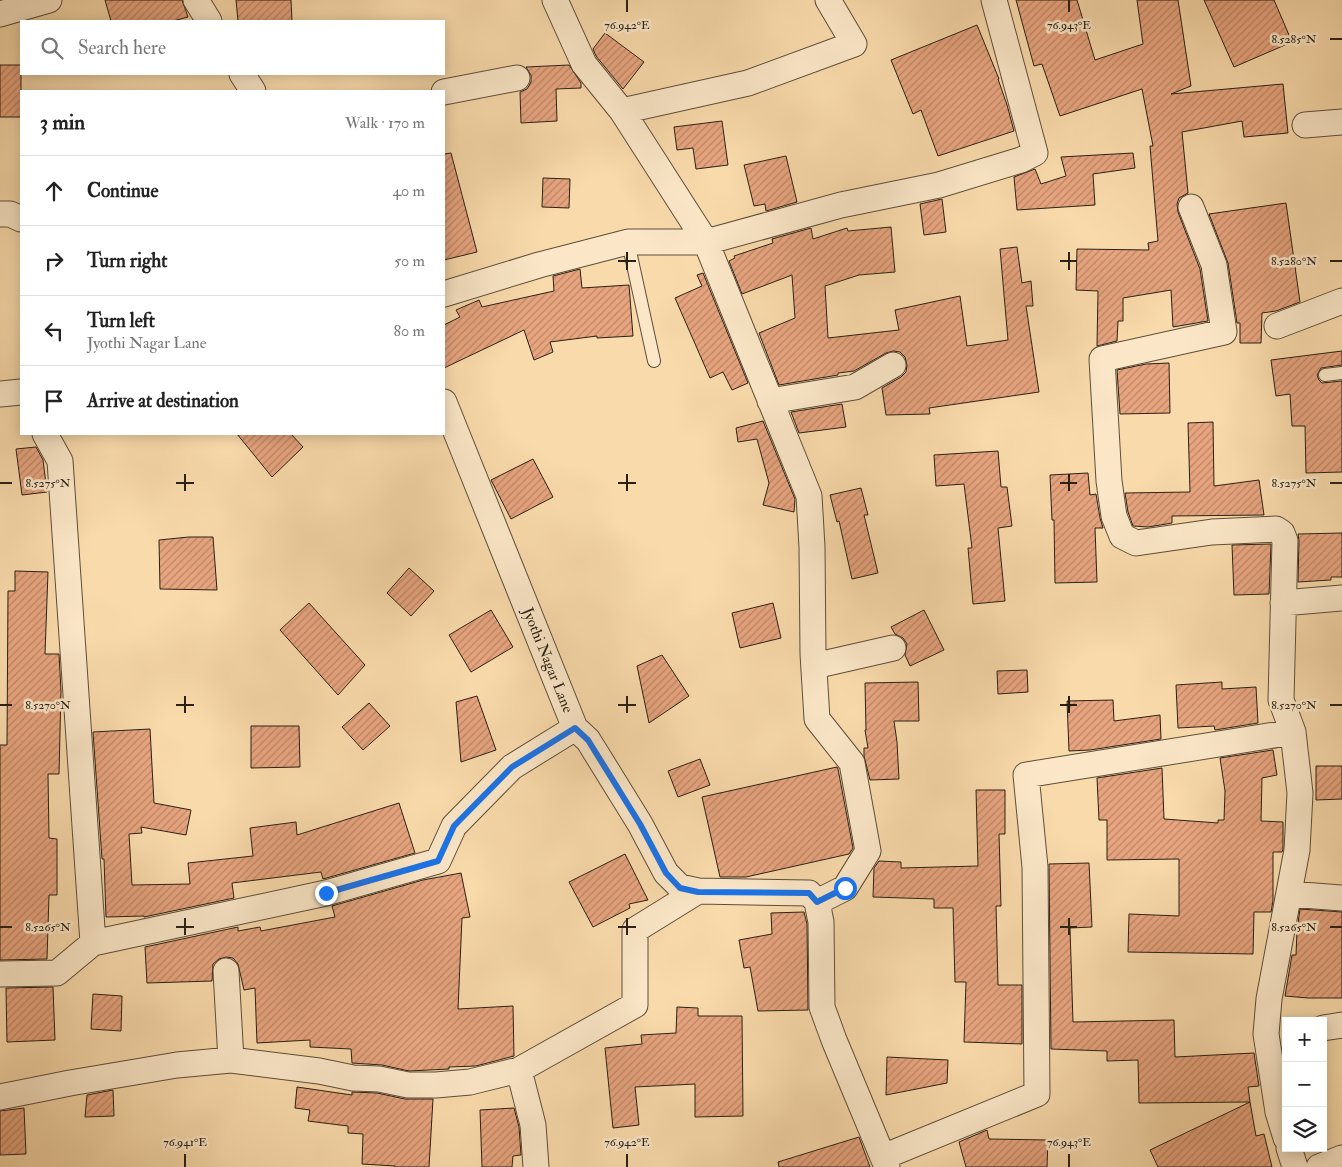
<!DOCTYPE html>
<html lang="en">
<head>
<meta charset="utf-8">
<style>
  body { margin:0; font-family:"IM FELL Double Pica",serif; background:#f2f2f2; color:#222 }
  .controls { position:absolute; right:15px; bottom:15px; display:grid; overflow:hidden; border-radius:0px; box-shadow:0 2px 12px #0003 }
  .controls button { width:45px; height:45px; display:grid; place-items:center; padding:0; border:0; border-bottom:1px solid #e0e0e0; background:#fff; color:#222; font:25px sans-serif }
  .stop { position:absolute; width:15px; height:15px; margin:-11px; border:4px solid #1a73e8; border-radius:50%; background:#fff }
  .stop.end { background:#1a73e8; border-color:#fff; box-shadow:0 1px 5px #0008 }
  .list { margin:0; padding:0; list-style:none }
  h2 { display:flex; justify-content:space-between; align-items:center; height:65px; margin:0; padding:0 20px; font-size:21px }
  h2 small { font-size:16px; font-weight:400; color:#767676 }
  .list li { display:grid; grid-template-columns:32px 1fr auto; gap:15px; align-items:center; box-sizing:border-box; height:70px; padding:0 20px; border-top:1px solid #e0e0e0 }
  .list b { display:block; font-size:19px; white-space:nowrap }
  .list p { margin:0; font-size:16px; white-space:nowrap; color:#767676 }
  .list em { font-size:16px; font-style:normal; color:#767676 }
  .icon { flex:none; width:28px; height:28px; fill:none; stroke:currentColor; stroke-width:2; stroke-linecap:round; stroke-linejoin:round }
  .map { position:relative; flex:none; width:1342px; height:1167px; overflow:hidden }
  .search { position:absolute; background:#fff; box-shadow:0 2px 12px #0003; left:20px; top:20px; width:425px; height:55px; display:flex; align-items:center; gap:12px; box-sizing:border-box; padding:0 18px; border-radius:0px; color:#767676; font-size:19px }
  .panel { position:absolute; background:#fff; box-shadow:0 2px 12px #0003; left:20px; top:90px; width:425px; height:345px; border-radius:0px }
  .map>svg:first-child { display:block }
</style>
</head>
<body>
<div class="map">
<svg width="1342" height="1167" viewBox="0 0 1342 1167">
  <defs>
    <pattern id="building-hatch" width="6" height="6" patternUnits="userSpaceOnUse" patternTransform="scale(1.25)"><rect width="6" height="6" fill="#e8a57f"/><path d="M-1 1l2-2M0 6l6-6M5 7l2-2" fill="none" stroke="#bc8667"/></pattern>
  </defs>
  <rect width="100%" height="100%" fill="#f9daab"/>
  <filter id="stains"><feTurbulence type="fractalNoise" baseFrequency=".004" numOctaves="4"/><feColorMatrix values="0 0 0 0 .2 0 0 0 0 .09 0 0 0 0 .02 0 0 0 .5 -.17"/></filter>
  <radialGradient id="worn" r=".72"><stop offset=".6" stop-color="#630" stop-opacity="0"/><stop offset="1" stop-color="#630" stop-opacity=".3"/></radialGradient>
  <path fill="url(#building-hatch)" stroke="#292015" d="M105,0H182L188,17L173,21H111Z
    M236,0H291L292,21H238Z
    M1016,0H1077L1095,60L1143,44L1137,0H1178L1191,86L1171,94L1283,84L1288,133L1244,137L1242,121L1182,132L1188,193L1179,198L1177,204L1178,212L1200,269L1208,321L1173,327L1171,290L1123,298V321H1118L1117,341L1097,346L1098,291L1076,290L1077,249L1149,250L1148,243L1158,241L1150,146H1153L1142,89L1060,116L1042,64L1034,66Z
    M1204,0H1274L1292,42L1234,67Z
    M977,25L999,79H998L1007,105L1014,131L938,156L921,110L913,114L891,60Z
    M605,33L644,62L623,89L596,56L593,49Z
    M0,65H21V117H0Z
    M569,65L581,83V88L556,89L557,121L521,123L520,92L527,89L531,82V75L526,67Z
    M722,121L728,165L696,169L693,148L677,150L674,127Z
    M451,153L477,252L444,260V154Z
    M1133,153L1135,168L1093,174L1095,205L1017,210L1014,177L1035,169L1041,184L1066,176L1061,157Z
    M786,156L797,202L766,211L765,204L754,206L744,165Z
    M543,178L570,179L569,208L542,207Z
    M942,199L946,232L924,235L920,204Z
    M1286,203L1300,302L1276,311L1262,313L1261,343H1240V323H1237L1228,263L1209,214Z
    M891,227L895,272L859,275L825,286L828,338L899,330L895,310L960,296L967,346L1008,340L1000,249L1017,247L1022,283L1031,281L1033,306H1026L1039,392L929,408L930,414L886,415L882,388L901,377L906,372L907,365L905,357L900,352L893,351L886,353L854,371L838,373V375L779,385L759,333L795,318L792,275L742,294L729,261L735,258L734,256L773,243L772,239L811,228L813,239L847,228L848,231Z
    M580,269L582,288L629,285L633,336L597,338V336L550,342L553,352L534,360L524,330L444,368V325L460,317L456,310L479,300L482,307L554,291L553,276Z
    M703,273L748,383L732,390L723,372L710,378L675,298L702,286L697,275Z
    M1342,351V365L1321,368L1317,375L1319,380L1322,383L1342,381V472L1306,473L1305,426H1292L1290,394L1276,396L1271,360Z
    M1169,363L1170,413L1120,414L1117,370L1146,364Z
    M842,404L846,427L799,433L791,412Z
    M763,421L795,499L794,512L763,505L769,483L757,439L738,442L736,428Z
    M1213,422L1214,486L1259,480L1264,515L1172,516V523L1148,527L1133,526L1128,512L1125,493L1190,492L1188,423Z
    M237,434H291L303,447L272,477Z
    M36,447L43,460L47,492L22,495L16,449Z
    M998,451L1001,487H1007L1012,526L998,528L1005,601L973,604L968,548H972L964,484L936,486L934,455Z
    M533,459L553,497L511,519L491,480Z
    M1088,473L1090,495L1096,494L1100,518L1103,528H1095L1097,582L1055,583L1054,520H1052L1050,475Z
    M861,488L868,515H864L878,573L852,579L839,521L837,522L830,495Z
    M1342,533V577H1331V580L1298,582L1299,541L1298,534Z
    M189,537H213L217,590L160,589L159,540Z
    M1271,544L1269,594L1234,595L1232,545Z
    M409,568L434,591L411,616L387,593Z
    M15,571L48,572L45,654H59L61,691L59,774H48L49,838L57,839V895H49L47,959L0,960V745H7L8,591H15Z
    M309,603L365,665L338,695L280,630Z
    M773,603L781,638L740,648L732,613Z
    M491,610L513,647L471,672L449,635Z
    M924,610L944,650L910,666L905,655L907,644L903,638L895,634L891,627Z
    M662,655L689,696L649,723L637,666Z
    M1027,670L1028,692L998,694L997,671Z
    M918,682L919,721H894L897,742L899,779L870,780L864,756V748H868L865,730H866L865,683Z
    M1222,682V689L1256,687L1258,723L1215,730L1214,726L1178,728L1176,685Z
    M477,696L496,750L461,762L456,702Z
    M1113,700L1114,721L1160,715L1161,739L1090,750L1069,751L1067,701Z
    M369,703L390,726L363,750L342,727Z
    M251,726H299L300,767L251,768Z
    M150,729L154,803L191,810L186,835L141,827L142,833L129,834L132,885L190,884L188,863L253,856L250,828L296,822L297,835L399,803L415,853L323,879L321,872L232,883L234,898L144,917V916L106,917L104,859H102L93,732Z
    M1273,750L1277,775L1262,778L1261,821L1283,822V849L1282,852H1273V901L1271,912H1254L1253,954L1128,952L1129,914L1179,916V859L1107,860V820H1099L1097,778L1162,768L1164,819L1218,823V820H1224L1225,791L1220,758Z
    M700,759L710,785L678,797L668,771Z
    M1316,766H1342V799L1316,800Z
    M837,767L838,769L853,848L849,854L746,877H720L702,797Z
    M976,790H1005V834H999L1001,906H996L998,985H1022V1044L964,1042L966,982H955L953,908H934V899L873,897L874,868L879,861L901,862V868L978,866Z
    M625,854L648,900L629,904L630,908L593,927L569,882Z
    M1089,863L1092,927L1070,928L1073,1022L1174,1020L1175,1057L1254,1053L1259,1086L1248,1087L1250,1102L1139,1103L1138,1060L1107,1061V1051L1051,1049L1049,864Z
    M461,873L470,917L462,918L458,1009L513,1006L514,1056L476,1066L449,1067V1069L409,1071L382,1065L352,1063L351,1049L310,1047V1040L257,1043L255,988L244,990L238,964L233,958L226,957L219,959L213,964L212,981L147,983L145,947L238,927V931L260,927L261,931L335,917L332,906L423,880Z
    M1300,909L1342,912V998H1308L1285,996L1292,955H1296L1297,930Z
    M804,912L807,924L808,1010L758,1011L750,967L744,968L739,940L772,934L771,913Z
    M53,987L55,1040L7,1042L6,988Z
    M93,994L122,996L121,1031L91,1029Z
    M677,1007L698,1008V1016H742L743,1116L695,1117V1084L635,1087L639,1125L613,1128L605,1048L642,1044L641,1035L676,1033Z
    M887,1057L948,1060L947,1083L886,1095Z
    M297,1087L352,1095V1092L377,1093L405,1099H433L429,1167H395V1166L362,1164L363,1134L348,1133V1126L308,1121L310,1110L295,1108Z
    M113,1090L114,1116L85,1117L87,1095Z
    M1250,1102L1256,1136L1264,1134L1272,1167H1158L1150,1150Z
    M24,1108L26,1154L0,1155V1111Z
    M514,1108L519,1127L521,1155L513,1156L512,1167H482L480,1110Z
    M987,1130L989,1139L1048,1140L1047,1167H966L959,1142Z
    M859,1137L870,1167H779L778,1162Z"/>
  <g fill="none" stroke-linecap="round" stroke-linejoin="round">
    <defs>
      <path id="service" d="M628,242L654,361
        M1325,375L1342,373"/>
      <path id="minor" d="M196,0L209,21
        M555,0L584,64L622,111L706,242L809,496L812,547L813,654L817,719L852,763L868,851L845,888L817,902
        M0,14L49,0
        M242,74L253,91
        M444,92L517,78
        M622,111L748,83L854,44L828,0
        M1305,125L1342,122
        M1191,207L1214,265L1224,332L1102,359L1109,481L1114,516L1122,536L1136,543L1212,532L1276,529L1282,533L1285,541L1281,700L1293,732L1300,793L1297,850L1269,999L1266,1034L1278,1112L1286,1138
        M0,214H10L21,219
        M444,294L539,265L628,242H706L841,205L939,185L1021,160L1035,153L994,0
        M1277,326L1342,301
        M0,394L21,392
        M770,401L855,387L893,365
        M45,434L60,461L93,943
        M1283,603L1342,598
        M814,666L893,648
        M575,728L588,740L640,824L666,873L680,887L698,891L809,893L817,902L821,922L822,1007L834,1040L887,1167
        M1289,894L1342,898
        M226,971L231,1060
        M0,974L57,973L93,943L326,893L438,861L454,826L512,767L575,728L444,402
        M1323,1028L1342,1025
        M519,1070L635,1005V930L698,891
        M0,1097L70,1083L177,1065L231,1060L319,1071L353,1078L379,1079L408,1085H436L470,1082L519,1070L533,1125L536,1167
        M1289,1148L1295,1167
        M883,1157L1037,1094L1035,867L1026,775L1293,732
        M1319,1167L1342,1158"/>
    </defs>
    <use href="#service" stroke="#5d4e3a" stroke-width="14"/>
    <use href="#minor" stroke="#5d4e3a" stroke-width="27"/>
    <use href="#service" stroke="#fbe7c8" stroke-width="12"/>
    <use href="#minor" stroke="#fbe7c8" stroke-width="25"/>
  </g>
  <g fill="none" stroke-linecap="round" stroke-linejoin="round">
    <path stroke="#1a73e8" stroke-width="6" d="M326,893L438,861L454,826L512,767L575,728L588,740L640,824L666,873L680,888L698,892L809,893L817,902L845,888"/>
  </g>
  <path fill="none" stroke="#292015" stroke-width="2" d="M627,0V12M1069,0V12M1330,39H1342M627,252V270M1069,252V270M618,261H636M1060,261H1077M1330,261H1342M185,474V491M627,474V491M1069,474V491M0,483H12M176,483H194M618,483H636M1060,483H1077M1330,483H1342M185,696V713M627,696V713M1069,696V713M0,705H12M176,705H194M618,705H636M1060,705H1077M1330,705H1342M185,918V935M627,918V935M1069,918V935M0,927H12M176,927H194M618,927H636M1060,927H1077M1330,927H1342M185,1154V1167M627,1154V1167M1069,1154V1167"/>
  <g text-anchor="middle" stroke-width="5" stroke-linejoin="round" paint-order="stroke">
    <g font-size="15" fill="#292015" stroke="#fbe7c8">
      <text transform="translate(548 660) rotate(68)" y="5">Jyothi Nagar Lane</text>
    </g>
  </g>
  <g font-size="12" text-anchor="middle" fill="#292015" stroke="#fbe7c8" stroke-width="5" stroke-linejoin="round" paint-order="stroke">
    <text x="627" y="29">76.942°E</text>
    <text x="1069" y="29">76.943°E</text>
    <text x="1294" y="43">8.5285°N</text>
    <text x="1294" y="265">8.5280°N</text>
    <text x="48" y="487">8.5275°N</text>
    <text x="1294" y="487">8.5275°N</text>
    <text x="48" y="709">8.5270°N</text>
    <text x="1294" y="709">8.5270°N</text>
    <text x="48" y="931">8.5265°N</text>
    <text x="1294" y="931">8.5265°N</text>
    <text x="185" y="1146">76.941°E</text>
    <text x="627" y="1146">76.942°E</text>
    <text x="1069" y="1146">76.943°E</text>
  </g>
  <rect width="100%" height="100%" filter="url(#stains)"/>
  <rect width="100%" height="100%" fill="url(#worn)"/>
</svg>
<div class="controls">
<button>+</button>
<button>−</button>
<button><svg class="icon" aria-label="layers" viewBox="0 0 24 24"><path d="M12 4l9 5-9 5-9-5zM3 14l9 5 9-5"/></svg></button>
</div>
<div class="stop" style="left:845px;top:888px"></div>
<div class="stop end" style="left:326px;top:893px"></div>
<div class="search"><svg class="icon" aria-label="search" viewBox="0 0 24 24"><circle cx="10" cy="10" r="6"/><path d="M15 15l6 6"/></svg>Search here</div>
<section class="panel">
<h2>3 min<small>Walk · 170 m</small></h2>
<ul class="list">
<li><svg class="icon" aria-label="ahead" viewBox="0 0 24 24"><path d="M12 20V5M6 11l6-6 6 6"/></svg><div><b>Continue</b></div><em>40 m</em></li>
<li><svg class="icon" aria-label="right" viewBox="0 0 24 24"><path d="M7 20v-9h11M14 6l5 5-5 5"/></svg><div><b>Turn right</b></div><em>50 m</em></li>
<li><svg class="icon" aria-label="left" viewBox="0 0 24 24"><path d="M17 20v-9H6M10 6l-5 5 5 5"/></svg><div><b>Turn left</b><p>Jyothi Nagar Lane</p></div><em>80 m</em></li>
<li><svg class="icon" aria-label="arrive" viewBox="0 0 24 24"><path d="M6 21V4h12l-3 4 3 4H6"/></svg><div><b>Arrive at destination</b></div></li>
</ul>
</section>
</div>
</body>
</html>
